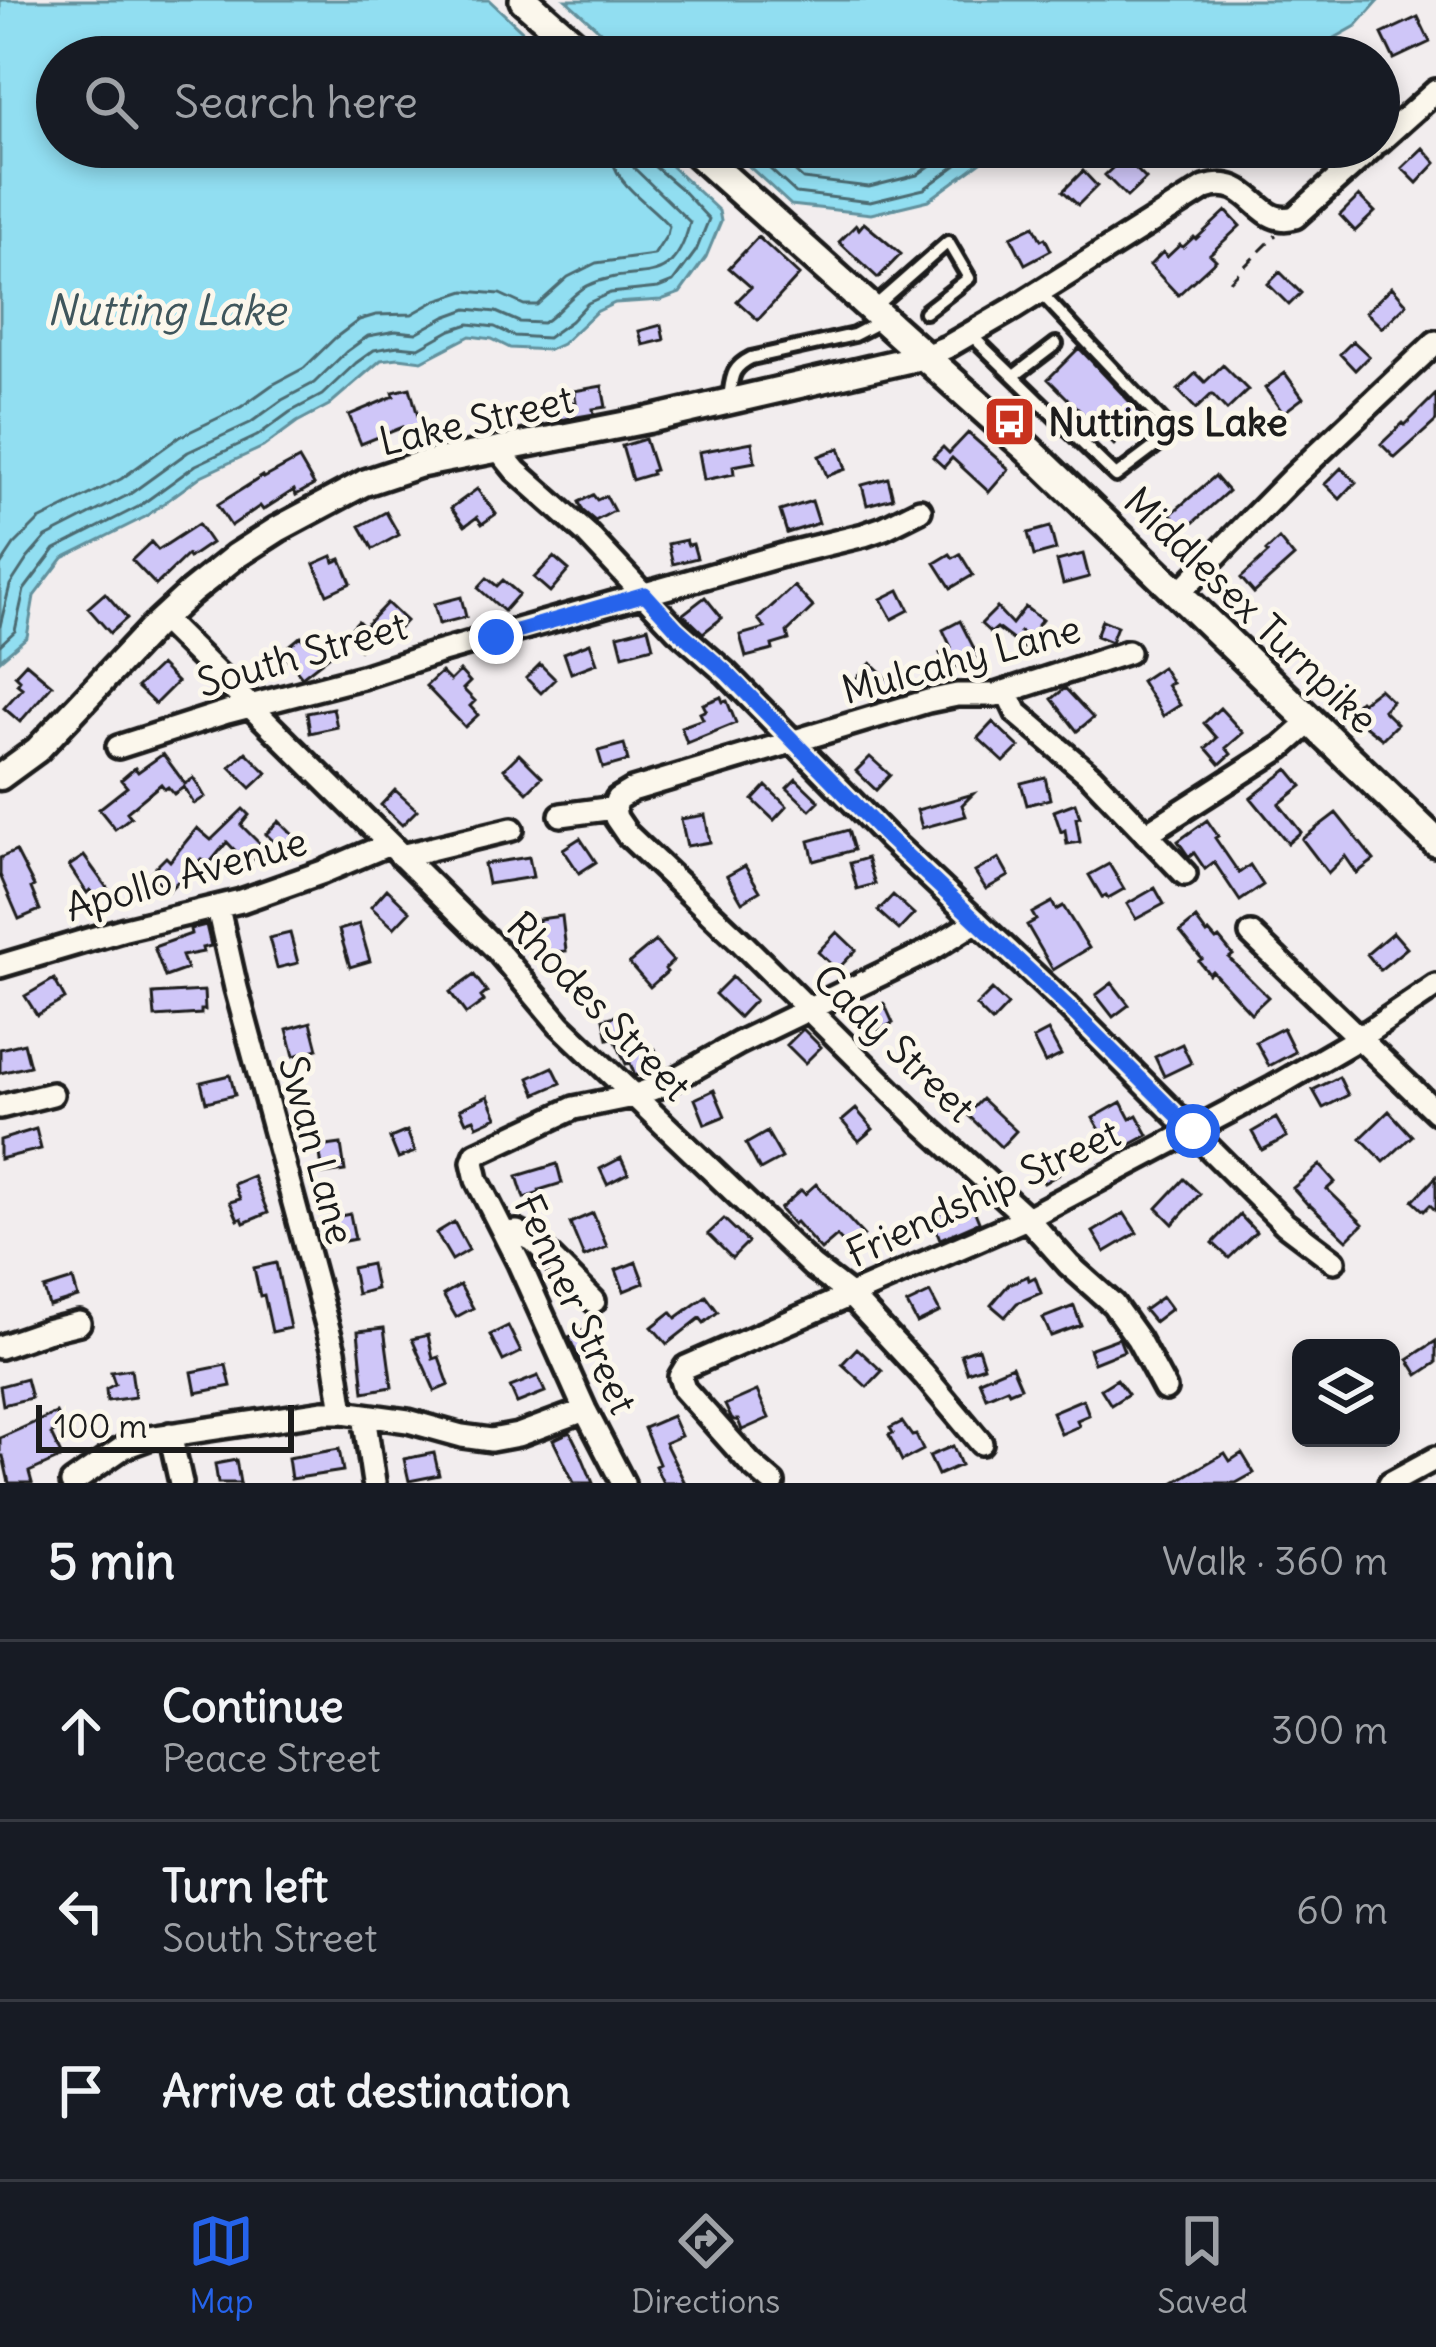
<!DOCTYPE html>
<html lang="en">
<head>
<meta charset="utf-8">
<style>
  body { margin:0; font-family:Delius,sans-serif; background:#242831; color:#f1f3f6 }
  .controls { position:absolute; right:36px; bottom:36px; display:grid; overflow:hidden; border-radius:18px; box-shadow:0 6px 18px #0003 }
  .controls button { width:108px; height:108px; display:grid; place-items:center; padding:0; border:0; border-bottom:3px solid #363941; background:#171b24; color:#f1f3f6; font:60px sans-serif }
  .scale { position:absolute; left:36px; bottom:30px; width:258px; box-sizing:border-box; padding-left:12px; border:6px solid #1c1c1c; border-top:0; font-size:33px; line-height:42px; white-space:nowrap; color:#1c1c1c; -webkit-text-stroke:9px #fbf7ec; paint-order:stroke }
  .stop { position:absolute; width:36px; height:36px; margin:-27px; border:9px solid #2563eb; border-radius:50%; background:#fff }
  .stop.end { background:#2563eb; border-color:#fff; box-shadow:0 3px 12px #0008 }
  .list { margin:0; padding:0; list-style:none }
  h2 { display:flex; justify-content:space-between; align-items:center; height:156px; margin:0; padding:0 48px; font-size:51px }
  h2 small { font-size:39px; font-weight:400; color:#9ea1a6 }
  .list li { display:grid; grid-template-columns:78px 1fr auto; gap:36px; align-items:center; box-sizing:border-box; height:180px; padding:0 48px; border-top:3px solid #363941 }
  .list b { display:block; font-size:45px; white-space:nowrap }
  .list p { margin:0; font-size:39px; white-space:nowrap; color:#9ea1a6 }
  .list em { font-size:39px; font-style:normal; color:#9ea1a6 }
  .icon { flex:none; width:66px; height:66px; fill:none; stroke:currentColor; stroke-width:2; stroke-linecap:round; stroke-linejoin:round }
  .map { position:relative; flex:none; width:1436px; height:1483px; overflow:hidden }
  .search { position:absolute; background:#171b24; box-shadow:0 6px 18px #0003; left:36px; right:36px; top:36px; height:132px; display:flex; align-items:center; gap:30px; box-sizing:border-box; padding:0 42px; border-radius:66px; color:#9ea1a6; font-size:45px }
  .sheet { height:696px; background:#171b24 }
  nav { display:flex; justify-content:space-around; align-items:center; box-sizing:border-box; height:168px; border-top:3px solid #363941; background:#171b24; font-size:33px; color:#9ea1a6 }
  nav a { display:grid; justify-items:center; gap:6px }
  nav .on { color:#2563eb }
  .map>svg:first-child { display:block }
</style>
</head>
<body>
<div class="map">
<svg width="1436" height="1483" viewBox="0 0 1436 1483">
  <rect width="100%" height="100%" fill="#f2edee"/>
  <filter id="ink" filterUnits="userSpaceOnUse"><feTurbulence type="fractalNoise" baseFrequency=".00833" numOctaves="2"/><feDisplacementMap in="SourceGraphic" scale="24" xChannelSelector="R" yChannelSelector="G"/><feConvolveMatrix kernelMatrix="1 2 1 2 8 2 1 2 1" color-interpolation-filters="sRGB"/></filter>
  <g filter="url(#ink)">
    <path fill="#91def1" stroke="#62909c" stroke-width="3" d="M0,0H489L550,57H57V147H651L719,211L721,221L706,257L680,293L661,300L615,303L596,312L562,344L549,350L510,348L492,339L470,336L422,361L399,358L381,360L329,405L297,422L263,447L201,476L145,517L63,558L34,596L27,637L0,660Z
      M566,0H1379L1356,26L1301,57H629Z
      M728,147H1033L996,151L929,200L871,214L791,205Z"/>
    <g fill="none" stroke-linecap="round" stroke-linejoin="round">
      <path stroke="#4b6a71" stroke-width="3" d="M746,147L796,193L870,202L924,189L981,147
        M768,147L803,179L869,187L917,175L956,147
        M795,147L811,162L868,169L909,159L926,147
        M0,566L14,545L39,520L121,479L179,437L241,407L272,385L304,368L335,338L359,320L376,315L412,314L437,300L465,291L500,294L524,305H537L568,277L596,263L654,255L667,235L669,226C647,200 612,185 610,147
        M0,626L10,585L27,559L46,537L130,494L188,452L250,423L282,400L314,383L346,352L368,336L396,331L416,333L445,317L467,309L496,312L519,322L543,323C559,313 570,295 587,286C636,262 672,296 690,222L634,168L628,147
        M0,645L15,631L24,590L55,549L138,507L196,465L257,436L290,412L322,395L356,363L374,350L398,346L419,348L451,330L469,324L495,327L514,336L547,338L571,321L588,303L610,293L658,288L673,282L696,251L709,219L681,189L647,160L643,147"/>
    </g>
    <path fill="#cfc6f8" stroke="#1c1c1c" stroke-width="3" d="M1418,17L1430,42L1394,59L1382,34Z
      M1423,148L1436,163L1417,183L1402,168Z
      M1124,157L1146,179L1127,197L1105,175Z
      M1083,171L1097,186L1078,205L1063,191Z
      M1359,196L1375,212L1355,231L1340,215Z
      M1226,211L1240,226L1210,254L1216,260L1178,295L1150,265L1163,252L1167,257L1180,245L1183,247L1194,237L1196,239Z
      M864,223L901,254L878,278L839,242L856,225L859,229Z
      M1034,226L1041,240L1045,238L1051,250L1025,264L1011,237Z
      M758,237L799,275L758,320L737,301L751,287L729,268Z
      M1280,272L1301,293L1289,305L1268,284Z
      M1392,287L1407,304L1382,328L1366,312Z
      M661,325L664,340L643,345L639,331Z
      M1353,341L1369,356L1355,370L1340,354Z
      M1079,348L1143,416L1114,445L1048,379Z
      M1223,365L1248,390L1227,410L1212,394L1196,409L1178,390L1196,373L1205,382Z
      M1285,373L1303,398L1283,413L1265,388Z
      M602,386L606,407L593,409L594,414L560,420L558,405L576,402L574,391Z
      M410,388L422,430L405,435L403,427L361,444L349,415L394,396L393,392Z
      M1436,394V421L1395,458L1381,444L1403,423L1405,425Z
      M968,433L1009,469L989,492L952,458L944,467L933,457L943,447L949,453Z
      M645,439L655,470L651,471L652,474L632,480L622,446Z
      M752,442L755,462L733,466L734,474L704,480L699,452Z
      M839,448L846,469L827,476L819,456Z
      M299,459L314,485L296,495L294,490L263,510L260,506L231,526L217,505L263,476L264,478Z
      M1341,468L1356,482L1340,499L1325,484Z
      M1215,476L1228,491L1185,530L1171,514Z
      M888,478L893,498L867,505L862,485Z
      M477,489L496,514L482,524L477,517L465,526L451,508Z
      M593,495L597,500L606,496L614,511L595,521L583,511L579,502Z
      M812,501L819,523L787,533L780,511Z
      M386,512L399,535L373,549L360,526Z
      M198,524L211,543L189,558L187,555L156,585L132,560L151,542L158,550Z
      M1050,527L1056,550L1034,556L1028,533Z
      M1279,539L1294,557L1254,593L1241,578L1268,553L1266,551Z
      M686,540L688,545L693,544L697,558L673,564L668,544Z
      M950,554L953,558L960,554L973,575L951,588L935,563Z
      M1083,554L1089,577L1063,584L1057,561Z
      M332,556L334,562L341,559L351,583L327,594L314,564Z
      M554,557L569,570L550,592L534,578Z
      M487,578L497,586L503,580L519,594L504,611L478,588Z
      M794,586L813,607L787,632L789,640L772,645L773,650L746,657L740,635L765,628L758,619Z
      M899,590L909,610L892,619L881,599Z
      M105,593L127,618L110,633L88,608Z
      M461,597L466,617L439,624L434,604Z
      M705,597L722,618L703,633L683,614Z
      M387,603L406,621L386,642L380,636L376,640L372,636L360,649L345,635L358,621L364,627Z
      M1025,607L1042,620L1028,638L1019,631L1031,644L1026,650L997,628L991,633L981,624L997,608L1012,624Z
      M1102,620L1117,626L1111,642L1096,636Z
      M960,621L978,656L949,671L940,653L951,647L943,630Z
      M648,627L653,647L623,655L618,635Z
      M301,636L306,642L313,636L329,656L302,677L282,652Z
      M590,643L597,663L571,673L564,653Z
      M26,663L52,685L20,722L4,708L22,688L17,684L20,680L15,675Z
      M871,663L903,693L878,700L855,680Z
      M540,664L555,679L541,693L526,678Z
      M160,665L177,682L155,704L137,687Z
      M1162,667L1172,683L1167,685L1180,705L1163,716L1141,681Z
      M460,671L470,682L463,689L475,701L470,706L478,715L465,727L426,686L441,672L450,681Z
      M1065,688L1093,718L1077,731L1052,699Z
      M1379,689L1392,701L1383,710L1397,724L1382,739L1348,712L1360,700L1362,702Z
      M721,697L723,702L727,701L736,723L687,743L681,727L703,719L700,713L706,710L703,704Z
      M333,708L337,727L310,733L307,713Z
      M1220,708L1243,733L1226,748L1231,754L1220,764L1206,748L1217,738L1204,723Z
      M993,722L1019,747L1004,762L978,738Z
      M624,744L628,761L603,768L598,751Z
      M246,752L267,773L251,788L230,767Z
      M163,754L185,784L194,778L205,797L194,804L184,787L174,794L168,787L165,789L161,784L127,812L131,817L115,829L99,809L127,787L121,780L135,768L138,772Z
      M519,754L542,777L527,792L504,769Z
      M870,757L890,775L876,790L856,771Z
      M1288,769L1302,786L1279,804L1301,832L1288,843L1251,798Z
      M1045,777L1050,799L1027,805L1021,783Z
      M796,779L819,801L810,810L787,788Z
      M766,786L787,806L774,820L753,800Z
      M395,790L417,810L402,825L381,805Z
      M973,794L962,805L966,816L922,828L917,810Z
      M1075,803L1080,817L1076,818L1080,842L1067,844L1065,830L1061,832L1054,811Z
      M243,809L249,815L241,825L264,848L248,864L227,842L208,865L201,859L168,891L150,873L166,857L170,861L197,828L211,840Z
      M1336,813L1374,860L1357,873L1345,856L1328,873L1302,839Z
      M705,815L710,842L687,846L681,819Z
      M1207,820L1218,836L1215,838L1239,873L1250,865L1263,885L1240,901L1214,862L1205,869L1194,853L1189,857L1178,841Z
      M279,821L302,844L290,857L266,834Z
      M848,830L854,850L814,861L809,841Z
      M580,838L596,862L579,873L563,849Z
      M16,851L34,886L31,888L40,910L19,919L0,875V858Z
      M84,856L110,892L97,901L90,890L87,893L69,866Z
      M529,857L533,877L488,884L484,864Z
      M867,858L875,884L857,889L850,863Z
      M999,858L1009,876L986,889L975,872Z
      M1109,864L1124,889L1108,898L1106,895L1102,897L1089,875Z
      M745,866L760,891L742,902L727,876Z
      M1155,888L1164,904L1136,919L1127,904Z
      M387,889L410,911L394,928L371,907Z
      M893,895L914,914L899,930L878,911Z
      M1052,902L1056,910L1063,906L1089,948L1053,970L1027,925L1036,920L1032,913Z
      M562,916L566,951L543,953L539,919Z
      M1196,919L1207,934L1209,932L1216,940L1219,938L1233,955L1229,958L1268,997L1251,1013L1212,971L1209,974L1199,961L1202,959L1180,932Z
      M359,924L370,961L350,967L339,930Z
      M206,925L211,946L202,948L203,952L182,956L187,969L165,977L154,947L191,934L190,929Z
      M837,932L856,950L837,970L818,952Z
      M1393,932L1407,948L1380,970L1367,954Z
      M290,933L298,963L277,968L269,938Z
      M655,941L673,961L665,969L667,972L650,987L629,963Z
      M474,975L487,992L481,997L484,1001L466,1014L450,992Z
      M732,977L755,1000L739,1017L715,994Z
      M54,979L65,999L37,1015L25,996Z
      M1112,983L1129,1005L1113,1017L1096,995Z
      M992,990L1008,1005L992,1022L976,1006Z
      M204,991L205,1010H201V1014L155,1017L153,994Z
      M884,1003L893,1023L874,1032L864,1012Z
      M622,1014L624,1023L630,1022L636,1047L639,1046L643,1055L655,1049L662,1065L635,1076L630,1063L626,1064L614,1037L608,1039L604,1019Z
      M311,1022L318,1049L294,1056L287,1029Z
      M1283,1028L1295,1052L1269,1066L1256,1042Z
      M803,1029L821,1047L805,1063L787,1045Z
      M1048,1031L1061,1055L1045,1063L1033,1039Z
      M24,1043L30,1066L0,1073V1049Z
      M1182,1044L1191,1063L1164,1076L1155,1057Z
      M553,1067L561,1083L536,1094L529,1078Z
      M230,1075L235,1095L206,1102L201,1082Z
      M1339,1077L1348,1095L1323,1108L1313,1090Z
      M714,1090L725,1116L705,1124L695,1099Z
      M488,1096L497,1117L477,1126L474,1119L466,1122L460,1109Z
      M982,1099L1016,1131L1001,1147L967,1114Z
      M1121,1102L1130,1119L1137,1115L1148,1135L1124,1148L1114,1129L1103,1135L1093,1118Z
      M856,1109L873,1129L859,1141L842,1121Z
      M1389,1111L1412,1136L1384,1162L1361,1138Z
      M1276,1118L1287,1137L1262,1150L1252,1132Z
      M36,1129L41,1149L0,1159V1140Z
      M407,1131L415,1152L398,1158L390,1138Z
      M767,1132L782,1158L760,1170L746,1144Z
      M341,1144L345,1171L323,1174L319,1147Z
      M1042,1150L1045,1155L1048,1154L1059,1174L1044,1183L1029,1158Z
      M621,1158L628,1173L607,1184L600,1169Z
      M557,1164L562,1183L539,1190L540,1193L524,1198L517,1176Z
      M1320,1165L1335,1182L1327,1189L1363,1224L1347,1240L1309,1204L1308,1205L1293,1188Z
      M253,1176L268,1213L244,1223L242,1218L238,1220L230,1202L240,1199L234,1184Z
      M1436,1177V1211L1430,1205L1424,1211L1413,1201Z
      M1184,1179L1200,1194L1173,1224L1157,1208Z
      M816,1184L864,1236L849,1249L837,1236L821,1250L796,1222L793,1224L780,1209L801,1190L805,1194Z
      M970,1200L979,1222L940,1239L931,1216Z
      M593,1213L607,1247L584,1257L570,1223Z
      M1124,1213L1137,1233L1105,1252L1093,1232Z
      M350,1214L355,1239L335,1243L330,1218Z
      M1240,1215L1256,1232L1229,1258L1213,1243Z
      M724,1219L748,1242L732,1258L708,1234Z
      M454,1222L469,1250L452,1260L436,1233Z
      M636,1262L644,1283L624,1291L616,1270Z
      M276,1263L290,1328L272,1332L264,1295L260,1296L254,1268Z
      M371,1264L376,1289L357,1294L352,1268Z
      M1028,1276L1029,1280L1035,1277L1041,1293L1017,1303L1005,1317L991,1305L1009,1284Z
      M73,1280L78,1297L49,1306L44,1289Z
      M460,1285L473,1308L456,1317L443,1295Z
      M930,1293L940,1312L917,1323L907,1304Z
      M706,1296L718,1312L704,1323L700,1318L667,1344L652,1327L671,1312L676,1318Z
      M1162,1297L1171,1309L1154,1322L1144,1310Z
      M1074,1306L1081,1325L1051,1336L1043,1318Z
      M508,1326L521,1352L503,1361L490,1335Z
      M588,1327L600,1352L580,1362L569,1337Z
      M384,1328L392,1387L364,1392L358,1331Z
      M428,1335L433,1359L439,1357L449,1385L435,1391L412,1339Z
      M1119,1338L1124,1351L1094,1363L1089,1349Z
      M1436,1341V1363L1418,1375L1408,1359Z
      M857,1348L882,1371L867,1387L842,1364Z
      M978,1348L984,1366L967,1372L961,1354Z
      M226,1365L231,1386L196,1393L192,1372Z
      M1012,1366L1021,1387L1009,1392L1007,1388L986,1397L979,1380Z
      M131,1369L135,1397L107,1401L106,1389L115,1384L111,1372Z
      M538,1376L545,1392L517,1403L510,1387Z
      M26,1379L31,1398L3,1405L0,1386Z
      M1117,1379L1128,1394L1111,1405L1101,1389Z
      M757,1391L769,1418L742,1430L738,1420H732L725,1405Z
      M1083,1399L1089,1415L1077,1420L1079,1426L1061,1434L1052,1412Z
      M56,1413L63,1427L51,1434L62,1457L29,1472L32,1483H9L3,1456H0V1438Z
      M672,1416L681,1436L665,1443L685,1483H663L655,1466L659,1464L644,1428Z
      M902,1422L912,1436L916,1435L923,1450L902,1461L889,1435L893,1433L890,1428Z
      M570,1432L581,1454L593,1483H574L553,1440Z
      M953,1446L961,1465L938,1475L929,1456Z
      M339,1449L343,1471L291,1479L288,1458Z
      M434,1453L439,1475L409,1481L404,1459Z
      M1225,1453L1230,1461L1242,1453L1254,1473L1236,1483H1173Z
      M236,1460L240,1483H218L215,1464Z"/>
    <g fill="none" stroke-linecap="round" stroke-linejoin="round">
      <defs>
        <path id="service" d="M874,307L948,242L969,278L925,312
          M970,334L1116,476L1173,433L1040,292
          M1014,376L1056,344
          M729,398C732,377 731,368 751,358L854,335L881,321"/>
        <path id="minor" d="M1379,142L1436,91
          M925,356L947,347L1014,308L1205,188C1252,172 1257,229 1295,217L1373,147
          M499,450L516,471L587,534L677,630L726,673L888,838L1068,1007L1285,1224L1334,1261
          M1178,594L1291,479L1436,342
          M162,619L496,949L560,1025L812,1266L850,1295L924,1375L981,1443
          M1007,692L1017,713L1092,777L1185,874
          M118,747L227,712L362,677L436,653L786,554L864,535L884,528L920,510
          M614,808L616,818L627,834L742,943L924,1124L1027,1218L1069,1265L1113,1304L1138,1339L1165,1389
          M614,808L617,799L632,790L928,701L957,695H995L1128,652
          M561,815L614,808
          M1146,834L1282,747L1310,722
          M401,856L512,829
          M218,908L236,988L334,1351L343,1412
          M1251,934L1436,1112
          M0,966L125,929L241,901L323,872L389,844
          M0,1107L52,1094
          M504,1233L517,1232L533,1240L594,1301
          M0,1347L46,1331L79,1323
          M364,1415L374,1483
          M170,1434L181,1483
          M72,1483L124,1447L149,1438L324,1412H343L408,1421L462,1436L491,1440L518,1435L585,1410
          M623,1483L585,1410L519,1263L477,1180L473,1162L476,1154L574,1108L633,1096L666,1084L739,1043L929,951L977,921
          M773,1483L751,1464L684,1389L680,1377L686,1367L1027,1218L1273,1088L1359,1038L1436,986
          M1390,1483L1436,1458"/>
        <path id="tertiary" d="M0,777L37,750L152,628L191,592L236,556L278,529L364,483L418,465L648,420L925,356"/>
        <path id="secondary" d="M524,0L589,57
          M691,147L1029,450L1436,842"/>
      </defs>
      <use href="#service" stroke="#1c1c1c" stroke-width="20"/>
      <use href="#minor" stroke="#1c1c1c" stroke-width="30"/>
      <use href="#tertiary" stroke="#1c1c1c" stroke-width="33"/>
      <use href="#secondary" stroke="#1c1c1c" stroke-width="36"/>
      <path stroke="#1c1c1c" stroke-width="3" stroke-dasharray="12 9" stroke-linecap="butt" d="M1230,281L1276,235"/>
      <use href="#service" stroke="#fbf7ec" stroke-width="10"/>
      <use href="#minor" stroke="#fbf7ec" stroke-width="21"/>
      <use href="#tertiary" stroke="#fbf7ec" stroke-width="24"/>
      <use href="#secondary" stroke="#fbf7ec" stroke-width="27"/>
    </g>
  </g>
  <g fill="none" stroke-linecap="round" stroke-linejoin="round" filter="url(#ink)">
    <path stroke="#2563eb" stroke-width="15" d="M496,637L645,594L677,629L727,673L888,838L1068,1007L1193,1131"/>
  </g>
  <defs>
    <symbol id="bus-square" viewBox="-11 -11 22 22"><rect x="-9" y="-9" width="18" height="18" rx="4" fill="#c8321e" stroke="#fbf7ec"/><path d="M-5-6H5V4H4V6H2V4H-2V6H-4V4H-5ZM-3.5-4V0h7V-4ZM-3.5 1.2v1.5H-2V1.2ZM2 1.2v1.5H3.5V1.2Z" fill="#fff"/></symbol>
  </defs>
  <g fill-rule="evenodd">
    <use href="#bus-square" x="980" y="392" width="59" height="59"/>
  </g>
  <g text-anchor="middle" stroke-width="10" stroke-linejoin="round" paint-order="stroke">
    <g font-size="39" fill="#1c1c1c" stroke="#fbf7ec">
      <text transform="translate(476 420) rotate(-13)" y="14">Lake Street</text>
      <text transform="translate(1251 610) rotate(44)" y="14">Middlesex Turnpike</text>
      <text transform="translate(302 654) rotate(-16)" y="14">South Street</text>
      <text transform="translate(961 659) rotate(-15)" y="14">Mulcahy Lane</text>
      <text transform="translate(186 874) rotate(-16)" y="14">Apollo Avenue</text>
      <text transform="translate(599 1006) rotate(46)" y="14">Rhodes Street</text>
      <text transform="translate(894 1043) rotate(44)" y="14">Cady Street</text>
      <text transform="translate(317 1150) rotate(75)" y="14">Swan Lane</text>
      <text transform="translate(983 1193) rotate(-25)" y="14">Friendship Street</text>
      <text transform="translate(576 1304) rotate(65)" y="14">Fenner Street</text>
    </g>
    <g font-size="39" font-weight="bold" fill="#1c1c1c" stroke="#fbf7ec" text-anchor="start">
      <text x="1048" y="436">Nuttings Lake</text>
    </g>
    <g font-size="42" font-style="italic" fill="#3f565c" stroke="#fbf7ec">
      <text x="166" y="325">Nutting Lake</text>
    </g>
  </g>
</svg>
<div class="controls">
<button><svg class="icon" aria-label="layers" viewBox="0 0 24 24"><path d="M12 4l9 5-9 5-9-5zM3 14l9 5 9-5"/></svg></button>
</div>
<div class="scale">100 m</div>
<div class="stop" style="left:1193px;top:1131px"></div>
<div class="stop end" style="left:496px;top:637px"></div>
<div class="search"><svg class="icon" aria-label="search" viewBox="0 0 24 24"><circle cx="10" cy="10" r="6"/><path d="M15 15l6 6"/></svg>Search here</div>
</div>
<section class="sheet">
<h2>5 min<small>Walk · 360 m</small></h2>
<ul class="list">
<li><svg class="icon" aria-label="ahead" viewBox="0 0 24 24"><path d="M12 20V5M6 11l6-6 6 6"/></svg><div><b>Continue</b><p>Peace Street</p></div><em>300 m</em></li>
<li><svg class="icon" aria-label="left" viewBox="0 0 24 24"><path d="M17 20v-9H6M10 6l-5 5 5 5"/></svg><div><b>Turn left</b><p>South Street</p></div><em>60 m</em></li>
<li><svg class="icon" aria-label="arrive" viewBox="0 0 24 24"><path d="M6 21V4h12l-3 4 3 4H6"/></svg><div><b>Arrive at destination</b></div></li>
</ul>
</section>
<nav>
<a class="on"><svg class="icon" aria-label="map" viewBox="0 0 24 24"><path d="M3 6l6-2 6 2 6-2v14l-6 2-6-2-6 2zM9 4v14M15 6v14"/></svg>Map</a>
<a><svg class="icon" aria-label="directions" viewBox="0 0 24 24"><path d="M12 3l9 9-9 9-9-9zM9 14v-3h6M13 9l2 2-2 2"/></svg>Directions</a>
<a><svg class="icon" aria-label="saved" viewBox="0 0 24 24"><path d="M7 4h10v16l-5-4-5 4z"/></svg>Saved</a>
</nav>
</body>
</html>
